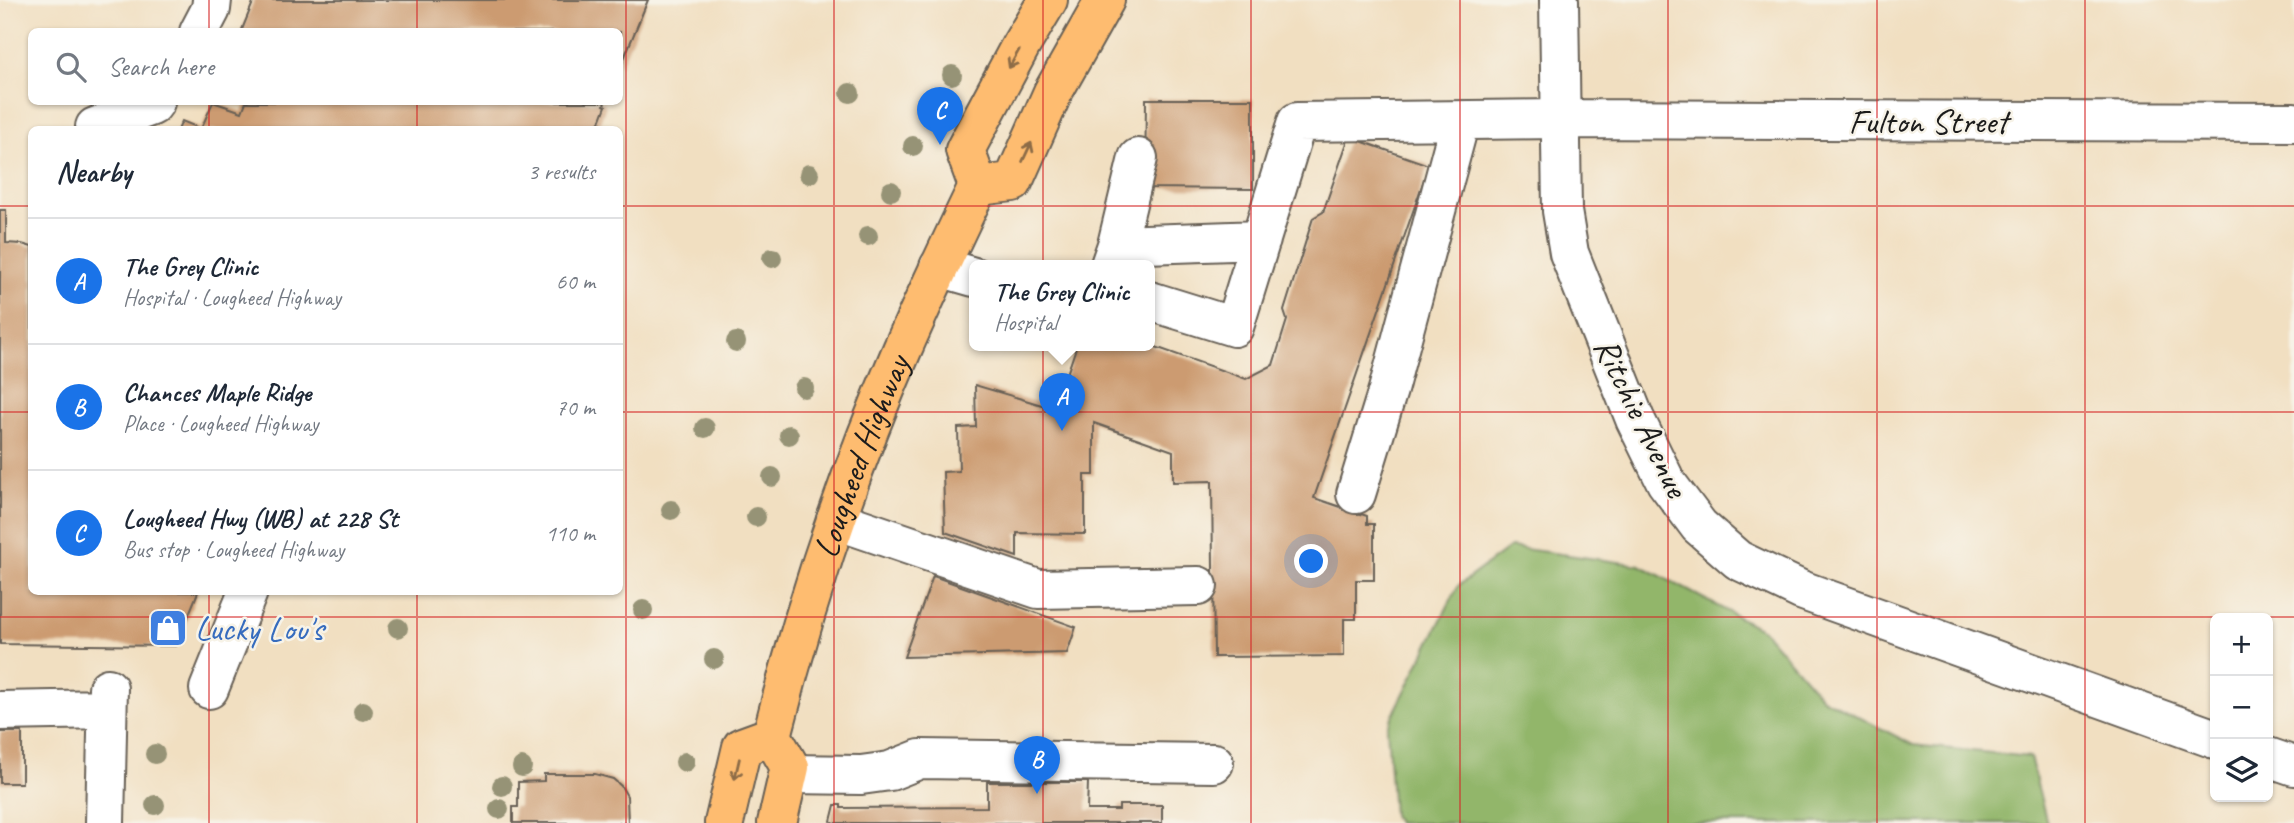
<!DOCTYPE html>
<html lang="en">
<head>
<meta charset="utf-8">
<style>
  body { margin:0; font-family:Caveat,sans-serif; background:#f2f2f3; color:#1f2937 }
  .controls { position:absolute; right:21px; bottom:21px; display:grid; overflow:hidden; border-radius:10px; box-shadow:0 2px 5px #0004 }
  .controls button { width:63px; height:63px; display:grid; place-items:center; padding:0; border:0; border-bottom:2px solid #e0e1e3; background:#fff; color:#1f2937; font:35px sans-serif }
  .you { position:absolute; left:1312px; top:562px; width:24px; height:24px; margin:-18px; border:5px solid #fff; border-radius:50%; background:#1a73e8; box-shadow:0 0 0 10px #1a73e833 }
  .badge { display:grid; place-items:center; width:46px; height:46px; border-radius:50%; background:#1a73e8; color:#fff; font-size:23px; font-weight:700 }
  .pin { position:absolute; translate:-50% -58px; filter:drop-shadow(0 2px 4px #0008) }
  .pin::after { content:''; position:absolute; top:37px; width:24px; height:21px; background:inherit; clip-path:polygon(0 0,100% 0,50% 100%) }
  .popup { position:absolute; left:969px; top:260px; width:186px; height:91px; box-sizing:border-box; display:grid; place-content:center; border-radius:10px; background:#fff; filter:drop-shadow(0 2px 5px #0005); font-size:23px; white-space:nowrap; color:#747a83 }
  .popup b { font-size:26px; color:#1f2937 }
  .popup::after { content:''; position:absolute; left:50%; top:100%; margin-left:-14px; border:14px solid transparent; border-top-color:#fff }
  .list { margin:0; padding:0; list-style:none }
  h2 { display:flex; justify-content:space-between; align-items:center; height:91px; margin:0; padding:0 28px; font-size:30px }
  h2 small { font-size:23px; font-weight:400; color:#747a83 }
  .list li { display:grid; grid-template-columns:46px 1fr auto; gap:21px; align-items:center; box-sizing:border-box; height:126px; padding:0 28px; border-top:2px solid #e0e1e3 }
  .list b { display:block; font-size:26px; white-space:nowrap }
  .list p { margin:0; font-size:23px; white-space:nowrap; color:#747a83 }
  .list em { font-size:23px; font-style:normal; color:#747a83 }
  .icon { flex:none; width:38px; height:38px; fill:none; stroke:currentColor; stroke-width:2; stroke-linecap:round; stroke-linejoin:round }
  .map { position:relative; flex:none; width:2294px; height:823px; overflow:hidden }
  .search { position:absolute; background:#fff; box-shadow:0 2px 5px #0004; left:28px; top:28px; width:595px; height:77px; display:flex; align-items:center; gap:18px; box-sizing:border-box; padding:0 24px; border-radius:10px; color:#747a83; font-size:26px }
  .panel { position:absolute; background:#fff; box-shadow:0 2px 5px #0004; left:28px; top:126px; width:595px; height:469px; border-radius:10px }
  .map>svg:first-child { display:block }
</style>
</head>
<body>
<div class="map">
<svg width="2294" height="823" viewBox="0 0 2294 823">
  <rect width="100%" height="100%" fill="#f7f3e8"/>
  <filter id="ink" filterUnits="userSpaceOnUse"><feTurbulence type="fractalNoise" baseFrequency=".0143" numOctaves="2"/><feDisplacementMap in="SourceGraphic" scale="14" xChannelSelector="R" yChannelSelector="G"/><feConvolveMatrix kernelMatrix="1 2 1 2 8 2 1 2 1" color-interpolation-filters="sRGB"/></filter>
  <filter id="wash" filterUnits="userSpaceOnUse"><feTurbulence type="fractalNoise" baseFrequency=".00686" numOctaves="4" result="noise"/><feDisplacementMap in="SourceGraphic" scale="28" xChannelSelector="R" yChannelSelector="G"/><feGaussianBlur stdDeviation="1.57" result="paint"/><feColorMatrix in="noise" values="0 0 0 0 0 0 0 0 0 0 0 0 0 0 0 0 0 1.4 0 .05"/><feComposite in="paint" operator="in"/></filter>
  <g filter="url(#wash)">
    <rect width="100%" height="100%" fill="#f1dfc1"/>
    <path fill="#92b66b" stroke="#576944" stroke-width="2" d="M1510,547L1640,565L1763,630L1822,698L1913,745L2030,757L2047,823H1397L1393,815L1387,727L1458,586Z"/>
    <g id="blocks">
      <path fill="#cc9b71" d="M254,0H648L620,68V32H241Z
        M1146,99H1253V189L1145,188Z
        M213,102L242,112L246,102H605L604,105L606,106L597,130H178L182,121L201,129Z
        M1349,137L1429,165L1314,498L1367,516V524H1374V580H1356V619H1344V656L1214,657L1212,481L1173,482V451L1094,423V475H1085V534L1017,533V557L945,532L943,472L959,471L958,428L976,427L975,385L1055,409L1077,345H1150L1246,379L1273,365L1287,320L1284,311L1313,218L1323,212Z
        M0,210H6V243L22,244L32,247V592H198L176,646L0,644Z
        M933,576L1076,627L1067,653L904,657Z
        M0,732H22V783H0Z
        M544,774H595L613,779L621,786L627,796L628,823H513V807H518V782L544,781Z
        M987,782H1088L1087,810H1119V805H1162V823H834L831,821L835,805H841V808L987,807Z"/>
    </g>
  </g>
  <g filter="url(#ink)">
    <use href="#blocks" fill-opacity="0" stroke="#676056" stroke-width="2"/>
    <g fill="none" stroke-linecap="round" stroke-linejoin="round">
      <defs>
        <path id="minor" d="M1559,0L1562,211L1569,253L1635,419L1666,482L1699,526L1738,560L1801,590L2215,739
          M199,32L211,9L212,0
          M95,127L152,106L155,102
          M1117,245L1138,158
          M1110,265L1117,245L1261,240
          M939,267L974,277
          M1150,301L1234,327L1297,122L1562,119L2294,122
          M1356,494L1388,390L1460,121
          M836,520L1038,589L1198,586
          M209,689L248,592
          M0,711L107,709
          M2268,757L2294,766
          M789,774L861,775L890,771L920,759L1214,763
          M105,823L108,688"/>
        <g id="major">
          <path d="M978,186L1013,182L1053,92L1105,0"/>
          <path d="M724,823L742,747L772,736"/>
          <path id="s1" d="M777,823L790,767L772,736C805,604 848,474 902,350C926,295 952,240 978,186L965,150L1021,45L1048,0"/>
        </g>
      </defs>
      <use href="#minor" stroke="#676056" stroke-width="42"/>
      <use href="#major" stroke="#676056" stroke-width="42"/>
      <use href="#minor" stroke="#fff" stroke-width="38"/>
      <use href="#major" stroke="#febc70" stroke-width="38"/>
    </g>
    <g fill="#969376">
      <circle cx="952" cy="75" r="10"/>
      <circle cx="850" cy="93" r="10"/>
      <circle cx="933" cy="112" r="10"/>
      <circle cx="913" cy="146" r="10"/>
      <circle cx="809" cy="174" r="10"/>
      <circle cx="891" cy="191" r="10"/>
      <circle cx="868" cy="236" r="10"/>
      <circle cx="772" cy="258" r="10"/>
      <circle cx="736" cy="342" r="10"/>
      <circle cx="804" cy="388" r="10"/>
      <circle cx="705" cy="428" r="10"/>
      <circle cx="789" cy="435" r="10"/>
      <circle cx="772" cy="477" r="10"/>
      <circle cx="671" cy="510" r="10"/>
      <circle cx="756" cy="517" r="10"/>
      <circle cx="643" cy="610" r="10"/>
      <circle cx="398" cy="628" r="10"/>
      <circle cx="714" cy="659" r="10"/>
      <circle cx="363" cy="711" r="10"/>
      <circle cx="155" cy="754" r="10"/>
      <circle cx="685" cy="762" r="10"/>
      <circle cx="522" cy="767" r="10"/>
      <circle cx="502" cy="786" r="10"/>
      <circle cx="155" cy="805" r="10"/>
      <circle cx="499" cy="809" r="10"/>
    </g>
    <defs><path id="oneway-shaft" d="M-6 0H5M1.5-3L5.5 0L1.5 3" fill="none" stroke-width="1.6" stroke-linecap="round" stroke-linejoin="round" transform="scale(1.75)"/></defs>
    <g stroke="#8d6c46">
      <use href="#oneway-shaft" transform="translate(1014 59) rotate(119)"/>
      <use href="#oneway-shaft" transform="translate(1027 152) rotate(-65)"/>
      <use href="#oneway-shaft" transform="translate(737 769) rotate(103)"/>
    </g>
  </g>
  <path fill="none" stroke="#d62828" stroke-width="2" stroke-opacity="0.55" d="M209,0V32M417,0V32M626,0V823M834,0V823M1043,0V823M1251,0V823M1460,0V823M1668,0V823M1877,0V823M2085,0V823M209,102V130M417,102V130M0,206H32M620,206H2294M0,412H32M620,412H2294M209,592V823M417,592V823M0,617H2294"/>
  <defs>
    <symbol id="shop-square" viewBox="-11 -11 22 22"><rect x="-9" y="-9" width="18" height="18" rx="4" fill="#3f7fe0" stroke="#f7f3e8"/><path d="M-5-2.5h2.3a2.7 3.5 0 0 1 5.4 0H5L5.5 6h-11ZM-1.5-2.5h3a1.5 2.3 0 0 0-3 0Z" fill="#fff"/></symbol>
  </defs>
  <g fill-rule="evenodd">
    <use href="#shop-square" x="146" y="606" width="44" height="44"/>
  </g>
  <g text-anchor="middle" stroke-width="5" stroke-linejoin="round" paint-order="stroke">
    <g font-size="35" fill="#1c1c1c" stroke="#f7f3e8">
      <text x="1928" y="133">Fulton Street</text>
      <text transform="translate(1642 417) rotate(64)" y="12">Ritchie Avenue</text>
      <text dy="12" stroke="none"><textPath href="#s1" startOffset="387">Lougheed Highway</textPath></text>
    </g>
    <g font-size="35" fill="#366cbe" stroke="#f7f3e8" text-anchor="start">
      <text x="195" y="640">Lucky Lou's</text>
    </g>
  </g>
</svg>
<div class="controls">
<button>+</button>
<button>−</button>
<button><svg class="icon" aria-label="layers" viewBox="0 0 24 24"><path d="M12 4l9 5-9 5-9-5zM3 14l9 5 9-5"/></svg></button>
</div>
<div class="you"></div>
<div class="pin badge" style="left:1062px;top:431px">A</div>
<div class="popup"><b>The Grey Clinic</b>Hospital</div>
<div class="pin badge" style="left:1037px;top:794px">B</div>
<div class="pin badge" style="left:940px;top:145px">C</div>
<div class="search"><svg class="icon" aria-label="search" viewBox="0 0 24 24"><circle cx="10" cy="10" r="6"/><path d="M15 15l6 6"/></svg>Search here</div>
<section class="panel">
<h2>Nearby<small>3 results</small></h2>
<ul class="list">
<li><span class="badge">A</span><div><b>The Grey Clinic</b><p>Hospital · Lougheed Highway</p></div><em>60 m</em></li>
<li><span class="badge">B</span><div><b>Chances Maple Ridge</b><p>Place · Lougheed Highway</p></div><em>70 m</em></li>
<li><span class="badge">C</span><div><b>Lougheed Hwy (WB) at 228 St</b><p>Bus stop · Lougheed Highway</p></div><em>110 m</em></li>
</ul>
</section>
</div>
</body>
</html>
